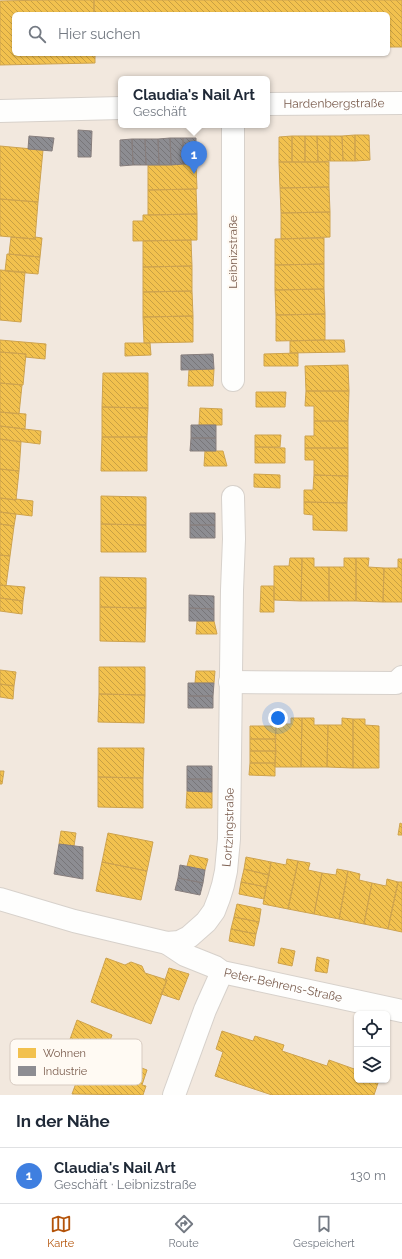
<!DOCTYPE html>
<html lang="de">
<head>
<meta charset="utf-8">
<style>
  body { margin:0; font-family:Raleway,sans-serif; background:#f6f6f7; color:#1f2937 }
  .controls { position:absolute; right:12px; bottom:12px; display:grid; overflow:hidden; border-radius:6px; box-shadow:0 1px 3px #0004 }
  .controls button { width:36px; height:36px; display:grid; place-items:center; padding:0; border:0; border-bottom:1px solid #e0e1e3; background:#fff; color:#1f2937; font:20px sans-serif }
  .you { position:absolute; left:278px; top:718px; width:14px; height:14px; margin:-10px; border:3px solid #fff; border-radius:50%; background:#1a73e8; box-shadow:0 0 0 6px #1a73e833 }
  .badge { display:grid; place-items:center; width:26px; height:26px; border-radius:50%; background:#b45309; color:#fff; font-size:13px; font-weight:700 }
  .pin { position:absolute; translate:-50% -33px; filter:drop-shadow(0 1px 2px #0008) }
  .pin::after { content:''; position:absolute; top:21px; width:14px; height:12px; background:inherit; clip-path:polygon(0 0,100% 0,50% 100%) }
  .popup { position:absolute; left:118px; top:76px; width:152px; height:52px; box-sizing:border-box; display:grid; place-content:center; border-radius:6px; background:#fff; filter:drop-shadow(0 1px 3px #0005); font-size:13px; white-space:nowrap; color:#747a83 }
  .popup b { font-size:15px; color:#1f2937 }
  .popup::after { content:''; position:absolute; left:50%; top:100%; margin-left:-8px; border:8px solid transparent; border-top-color:#fff }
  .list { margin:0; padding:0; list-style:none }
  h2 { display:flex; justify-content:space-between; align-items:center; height:52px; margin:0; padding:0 16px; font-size:17px }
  h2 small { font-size:13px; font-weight:400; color:#747a83 }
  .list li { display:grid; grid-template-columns:26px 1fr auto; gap:12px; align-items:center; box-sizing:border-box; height:56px; padding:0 16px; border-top:1px solid #e0e1e3 }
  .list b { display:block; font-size:15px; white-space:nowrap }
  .list p { margin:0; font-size:13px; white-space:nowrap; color:#747a83 }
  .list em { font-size:13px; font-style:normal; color:#747a83 }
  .icon { flex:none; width:22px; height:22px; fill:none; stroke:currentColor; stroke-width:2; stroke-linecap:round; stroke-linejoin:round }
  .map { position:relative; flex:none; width:402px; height:1095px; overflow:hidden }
  .search { position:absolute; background:#fff; box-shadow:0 1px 3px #0004; left:12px; right:12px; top:12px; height:44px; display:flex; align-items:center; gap:10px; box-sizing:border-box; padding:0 14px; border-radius:6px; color:#747a83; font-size:15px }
  .sheet { height:108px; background:#fff }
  nav { display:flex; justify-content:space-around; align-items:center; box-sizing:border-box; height:56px; border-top:1px solid #e0e1e3; background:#fff; font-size:11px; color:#747a83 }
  nav a { display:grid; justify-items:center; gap:2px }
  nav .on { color:#b45309 }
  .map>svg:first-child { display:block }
</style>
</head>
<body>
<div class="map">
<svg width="402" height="1095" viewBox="0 0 402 1095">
  <defs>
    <pattern id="homes-back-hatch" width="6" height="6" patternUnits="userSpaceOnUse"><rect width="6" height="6" fill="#f2c14e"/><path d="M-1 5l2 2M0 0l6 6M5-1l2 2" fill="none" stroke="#c9a043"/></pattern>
    <pattern id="industry-back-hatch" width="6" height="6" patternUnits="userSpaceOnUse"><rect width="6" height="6" fill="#8d8d92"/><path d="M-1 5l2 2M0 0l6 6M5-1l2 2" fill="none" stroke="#787679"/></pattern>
  </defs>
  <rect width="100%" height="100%" fill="#f9f5f0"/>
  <path fill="#f2e8de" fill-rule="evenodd" d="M0,0H402V1095H0ZM14,14H388V54H14ZM121,79H267V125H121ZM357,1014H387V1080H357Z"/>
  <path fill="url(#homes-back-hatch)" stroke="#cea34e" d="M48,0H94V14H14V54H95V63L0,65V1Z
    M94,0H402V47H388V14H94Z
    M355,135H369L370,160L355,161Z
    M355,135V161H343L342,136Z
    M292,136H305V162H292Z
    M292,136V162H279V137Z
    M305,136H317L318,162H305Z
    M317,136H330V161L318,162Z
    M330,136H342L343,161H330Z
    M0,146L43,150L38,202L0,199Z
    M279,162H329V187L280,188Z
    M196,164L197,189L148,190V165Z
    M329,187L330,212L281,213L280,188Z
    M196,189L197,214L148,215V190Z
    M0,199L38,202L35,239L0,236Z
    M330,212V237L281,239V213Z
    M197,214V240L133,241V221H143V215Z
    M11,237L35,239V237L42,238L40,257L9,254Z
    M324,238V264L275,265V239Z
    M191,240L192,266L143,267V241Z
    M7,254L40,257L38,274L5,271Z
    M324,264V289L275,290V265Z
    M192,266V291L143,292V267Z
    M0,270L25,272L21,322L0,320Z
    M324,289L325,314L276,315L275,290Z
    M192,291L193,316L143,317V292Z
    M325,314V340L276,341V315Z
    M193,316V342L144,343L143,317Z
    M0,340L46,344L45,359L25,357L26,354L0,352Z
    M325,340H344L345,352L290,353V341Z
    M125,343H150L151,355L125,356Z
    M0,352L26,354L23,385L0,383Z
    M298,353V366H264V354Z
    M348,365L349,391H306L305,366Z
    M214,369L213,386H188L189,370Z
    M103,373H148V408L102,407Z
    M0,383L22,385L19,414L0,412Z
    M306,391H349L348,421H314V406H305Z
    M256,392H286L285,407H256Z
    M102,407L148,408L147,437H102Z
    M200,408L222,409V425H199Z
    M0,412L26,414L25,429L0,426Z
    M314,421H348V448H305V436H314Z
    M0,426L41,431L40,444L0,439Z
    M255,435H281L280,447H255Z
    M102,437H147V471H101Z
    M0,439L21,442L19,471L0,469Z
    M255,447L285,448V463H255Z
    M305,448H348V476L314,475V460H305Z
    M205,451H223L227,466H204Z
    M0,469L19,471L16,500L0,498Z
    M254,474L280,475V488L254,487Z
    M314,475L348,476L347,503L304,502V490H313Z
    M101,496L146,497V525L101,524Z
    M0,498L16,500V499L33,501L32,516L0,512Z
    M304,502L347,503V531L313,530V515L304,514Z
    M0,512L16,514L14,526L0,524Z
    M0,524L14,526L10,556L0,555Z
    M101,524L146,525V552H101Z
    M0,555L10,556L6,586L0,585Z
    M290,558H302L301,601L274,600V566H289Z
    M302,558H314V567H329V601H301Z
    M344,558H356V601H329V567H344Z
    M356,558H369L368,567L384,568L383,602L356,601Z
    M398,559H402V602H383L384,568H398Z
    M100,577L146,578V608L100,607Z
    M0,585L25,587L23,601L0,598Z
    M261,586H274V612H260Z
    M0,598L23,601L22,614L0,611Z
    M100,607L146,608L145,642L100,641Z
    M197,621H214L217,634H196Z
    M99,667H145V695L99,694Z
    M0,670L16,672L14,686L0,684Z
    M196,671H215L214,683H195Z
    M0,684L14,686L13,699L0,697Z
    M99,694L145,695L144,723L98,722Z
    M291,718H302L301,767H275L276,724H291Z
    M302,718H314V725H328L327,767H301Z
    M342,718L353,719V768L327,767L328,725H342Z
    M353,719H365V725L379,726V768H353Z
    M250,726H276L275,739H250Z
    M250,739H275L276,751H250Z
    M98,748H144L143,778L98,777Z
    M250,751H276L275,763H250Z
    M250,763H275V776L249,775Z
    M0,771H4L2,784H0Z
    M98,777L143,778V808L98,807Z
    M187,791L212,792V808H186Z
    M400,823L402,824V835H398Z
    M61,831L76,833L74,846L59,844Z
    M108,833L153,842L147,871L102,862Z
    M190,855L208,859L205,870L187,866Z
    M246,857L271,862L269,875L244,869Z
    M287,859L298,861L288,909L263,904L271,862L286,865Z
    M298,861L310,863L308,870L322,873L314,914L288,909Z
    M102,862L147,871L141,900L96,891Z
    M244,869L269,875L266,887L241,882Z
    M337,869L348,871L339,919L314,914L322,873L336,875Z
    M348,871L360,874L359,880L372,883L364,924L339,919Z
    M387,879L398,882L388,929L364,924L372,883L386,886Z
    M241,882L266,887L264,899L239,894Z
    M398,882H402V932L388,929Z
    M237,904L261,909L259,922L234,917Z
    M234,917L259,922L256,934L231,929Z
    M231,929L256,934L254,946L229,941Z
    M281,948L295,951L292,966L278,963Z
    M317,957L329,960L327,973L315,971Z
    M106,958L125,965L131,962L142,966L145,973L167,980L151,1024L91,1002Z
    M169,968L189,974L179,1000L161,994L167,980H165Z
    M77,1020L112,1035L105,1054L69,1042Z
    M222,1031L253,1041L255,1036L284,1045L282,1051L327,1066L329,1060L357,1070L356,1075L357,1076V1080H370L378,1083L374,1095H272L215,1076L223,1052L216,1049Z
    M89,1048L147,1070L142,1085L146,1086L143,1095L72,1094Z"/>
  <path fill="url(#industry-back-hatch)" stroke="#877e7d" d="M78,130L92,131L91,157H78Z
    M29,136L54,138L52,151L28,149Z
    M170,138H183V164L171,165Z
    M170,138L171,165H159L158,139Z
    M183,138H196V164H183Z
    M132,139L133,165L120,166V140Z
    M132,139H145L146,165H133Z
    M145,139H158L159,165H146Z
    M213,354L214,369L181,370V355Z
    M191,425H216V438H191Z
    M191,438H216V451H190Z
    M190,513H215V525H190Z
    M190,525H215V538H190Z
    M189,595L214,596V609L189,608Z
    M189,608L214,609V621H189Z
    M188,683H214L213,696H188Z
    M188,696H213V708H188Z
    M187,766H212V779H187Z
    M187,779H212V792L187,791Z
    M59,844L83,847V879L54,874Z
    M180,865L205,870L203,883L178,878Z
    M178,878L203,883L200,895L175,890Z"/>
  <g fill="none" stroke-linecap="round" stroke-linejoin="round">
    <defs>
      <g id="street">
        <path id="s1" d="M267,104L402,103"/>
        <path d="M0,111L121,108"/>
        <path d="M233,380V125"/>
        <path d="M230,682L396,683L402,677"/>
        <path id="s2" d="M0,899L74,921L167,943L179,942L189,937L206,922L214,911L219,898L223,885L226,871L229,839L232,590L234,539L233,497"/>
        <path id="s3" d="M167,943L185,955L215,967L222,972L402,1011"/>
        <path d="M174,1095L205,1010L222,972"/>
      </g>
    </defs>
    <use href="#street" stroke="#d7d1cb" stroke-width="24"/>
    <use href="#street" stroke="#fefefd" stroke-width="22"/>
  </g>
  <g text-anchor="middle" stroke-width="4" stroke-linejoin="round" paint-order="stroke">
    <g font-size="12" fill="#7a5c4d" stroke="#fffaf3">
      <text dy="4" stroke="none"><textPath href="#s1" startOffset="67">Hardenbergstraße</textPath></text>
      <text transform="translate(233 252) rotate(-90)" y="4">Leibnizstraße</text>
      <text dy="4" stroke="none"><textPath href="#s2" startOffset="318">Lortzingstraße</textPath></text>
      <text dy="4" stroke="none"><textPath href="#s3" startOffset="125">Peter-Behrens-Straße</textPath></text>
    </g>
  </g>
  <rect x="10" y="1039" width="132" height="46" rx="6" fill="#fffaf3" stroke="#d7cbc1" stroke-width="1"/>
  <rect x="18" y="1048" width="18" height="10" fill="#f2c14e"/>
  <rect x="18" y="1066" width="18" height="10" fill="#8d8d92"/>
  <g font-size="11" fill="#7a5c4d">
    <text x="43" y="1057">Wohnen</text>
    <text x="43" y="1075">Industrie</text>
  </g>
</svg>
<div class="controls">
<button><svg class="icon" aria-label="locate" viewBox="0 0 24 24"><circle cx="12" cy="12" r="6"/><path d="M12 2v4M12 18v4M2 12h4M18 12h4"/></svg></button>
<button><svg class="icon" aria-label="layers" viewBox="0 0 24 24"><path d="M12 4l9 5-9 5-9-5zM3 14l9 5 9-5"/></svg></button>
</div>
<div class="you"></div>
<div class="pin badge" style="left:194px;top:174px;background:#3f7fe0">1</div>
<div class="popup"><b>Claudia's Nail Art</b>Geschäft</div>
<div class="search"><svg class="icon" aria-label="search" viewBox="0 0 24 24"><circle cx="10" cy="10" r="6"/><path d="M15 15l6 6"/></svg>Hier suchen</div>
</div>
<section class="sheet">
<h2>In der Nähe<small></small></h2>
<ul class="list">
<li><span class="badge" style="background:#3f7fe0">1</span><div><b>Claudia's Nail Art</b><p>Geschäft · Leibnizstraße</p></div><em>130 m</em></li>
</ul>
</section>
<nav>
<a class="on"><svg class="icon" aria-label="map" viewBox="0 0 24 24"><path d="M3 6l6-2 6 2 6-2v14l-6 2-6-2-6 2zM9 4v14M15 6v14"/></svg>Karte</a>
<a><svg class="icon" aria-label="directions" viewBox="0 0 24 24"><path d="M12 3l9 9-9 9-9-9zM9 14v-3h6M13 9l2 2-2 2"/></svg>Route</a>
<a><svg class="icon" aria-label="saved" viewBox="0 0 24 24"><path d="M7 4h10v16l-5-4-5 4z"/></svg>Gespeichert</a>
</nav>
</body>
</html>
